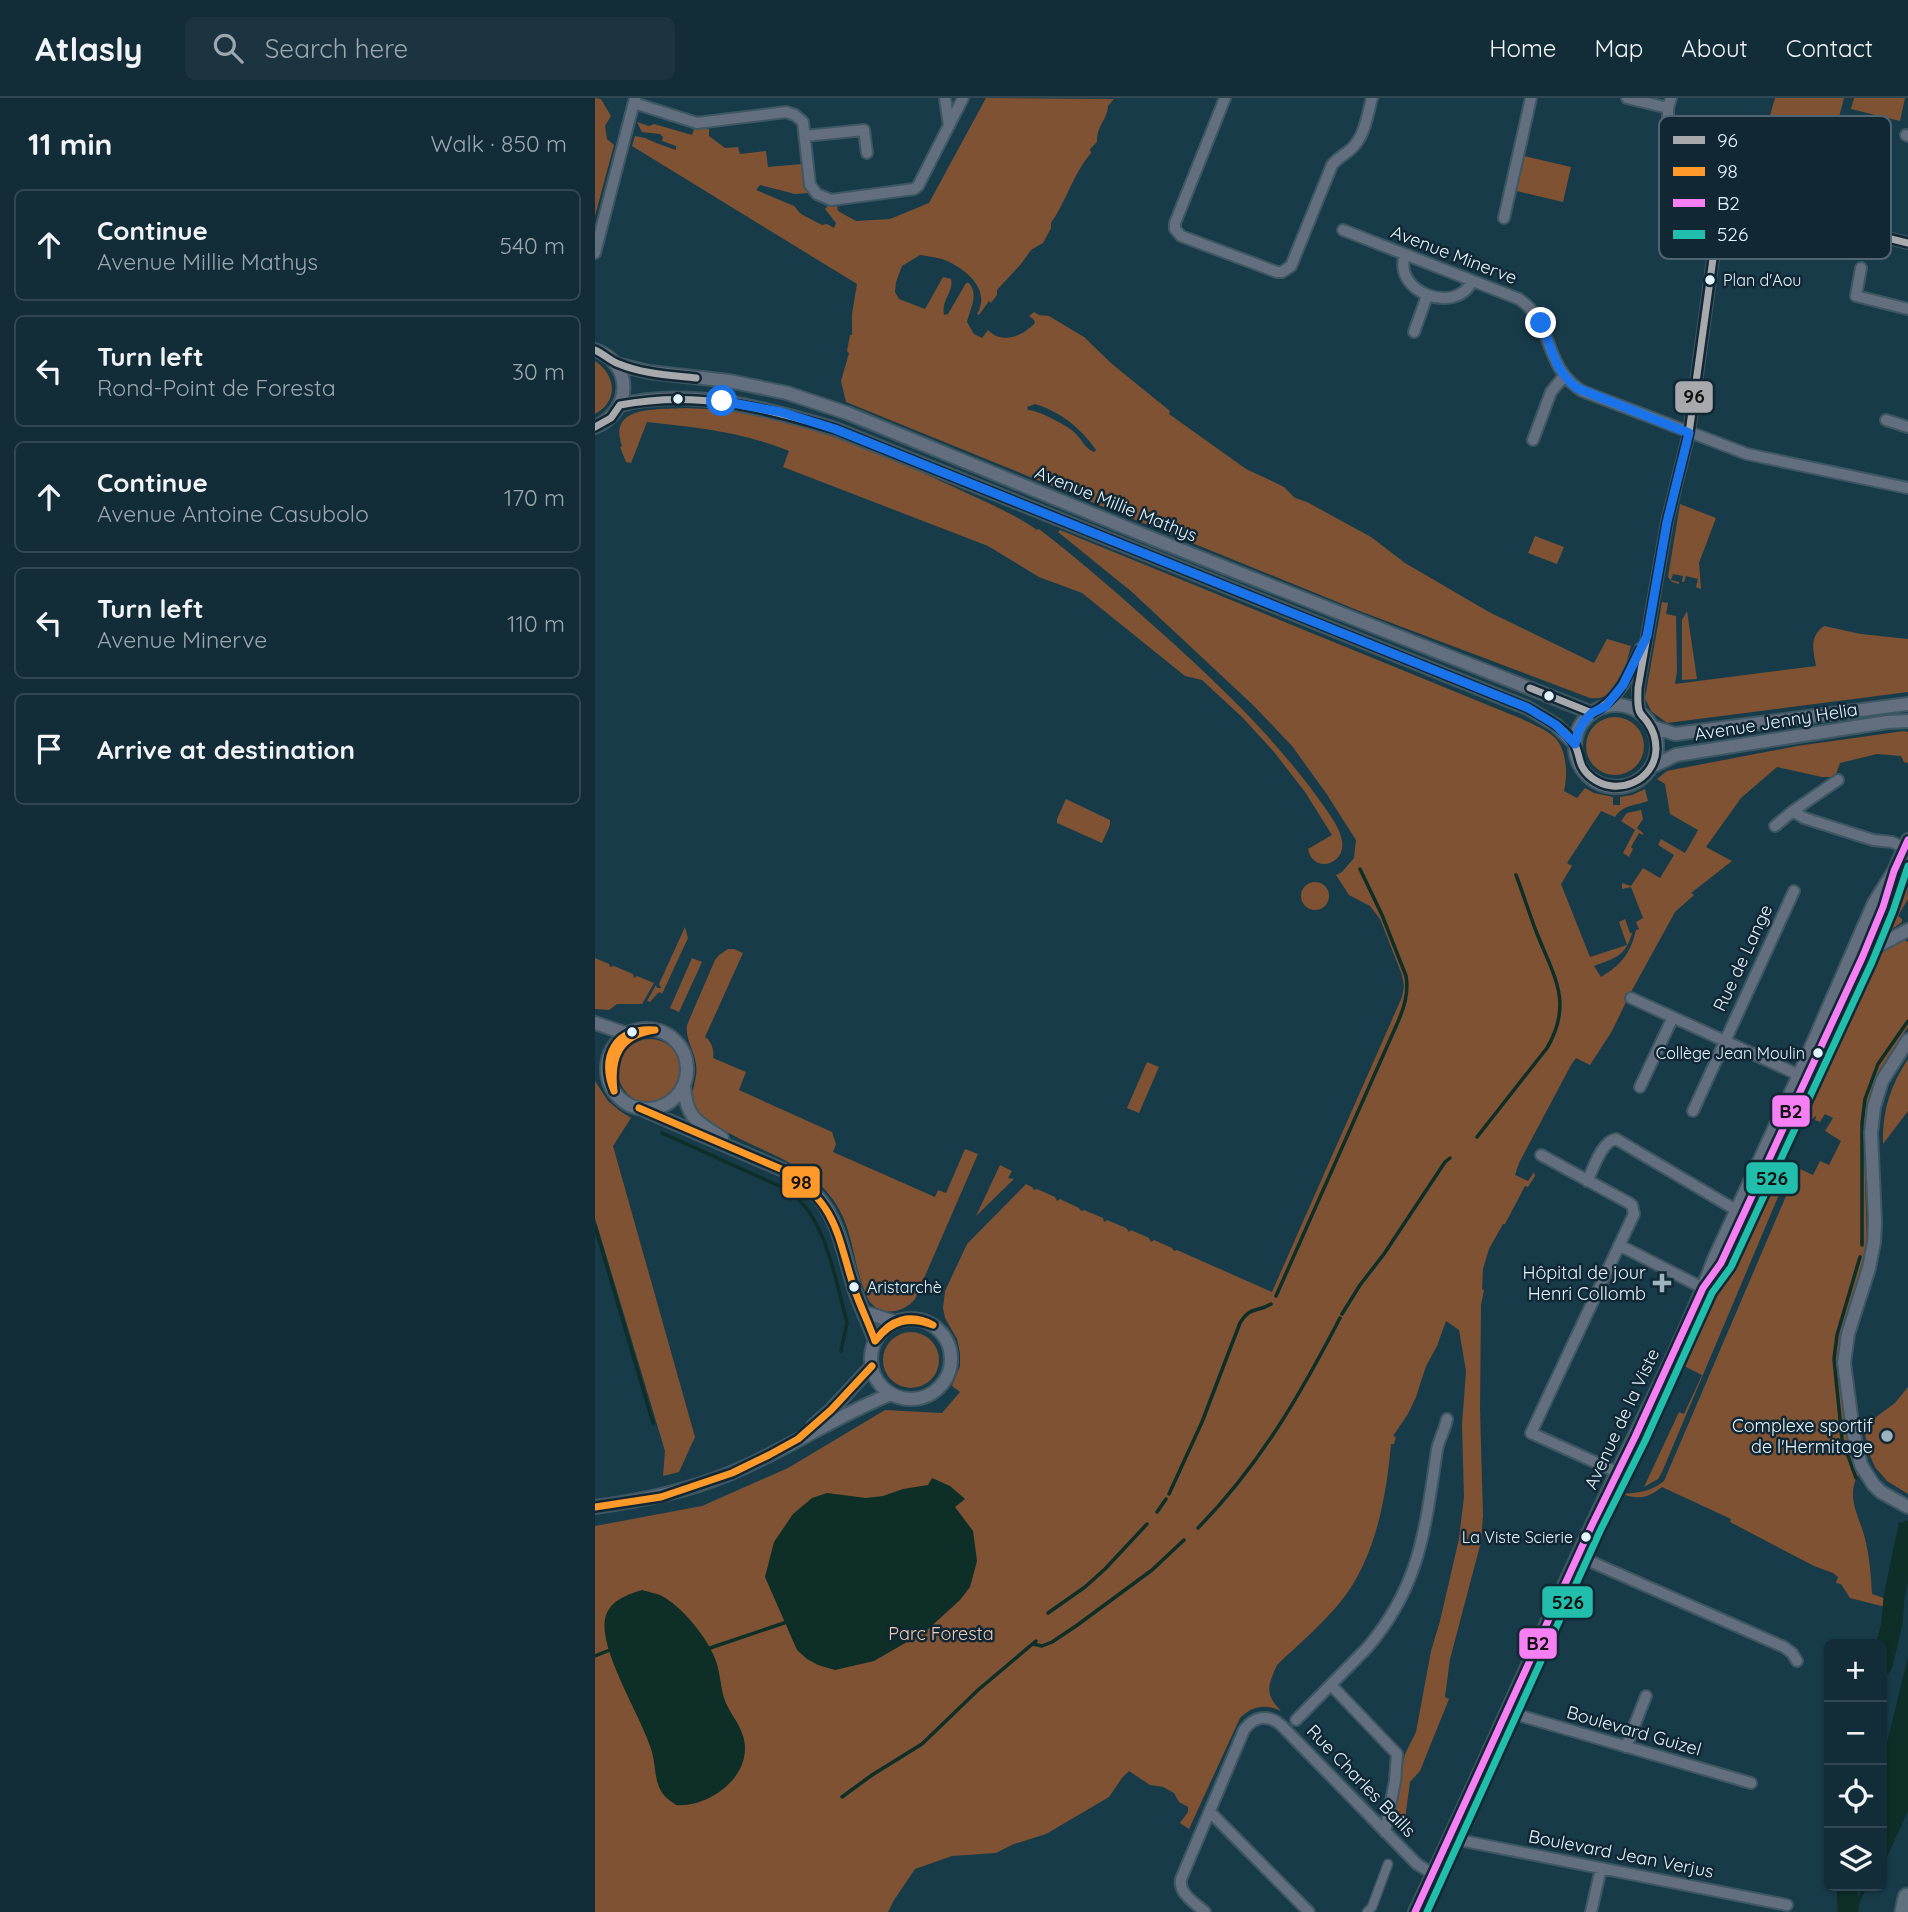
<!DOCTYPE html>
<html lang="en">
<head>
<meta charset="utf-8">
<style>
  body { margin:0; font-family:Quicksand,sans-serif; background:#1b3440; color:#f1f3f6 }
  .controls { position:absolute; right:21px; bottom:21px; display:grid; overflow:hidden; border-radius:10px; box-shadow:0 2px 5px #0004 }
  .controls button { width:63px; height:63px; display:grid; place-items:center; padding:0; border:0; border-bottom:2px solid #314853; background:#122c38; color:#f1f3f6; font:35px sans-serif }
  .stop { position:absolute; width:21px; height:21px; margin:-16px; border:5px solid #1a73e8; border-radius:50%; background:#fff }
  .stop.end { background:#1a73e8; border-color:#fff; box-shadow:0 2px 7px #0008 }
  .list { margin:0; padding:0; list-style:none }
  h2 { display:flex; justify-content:space-between; align-items:center; height:91px; margin:0; padding:0 28px; font-size:30px }
  h2 small { font-size:23px; font-weight:400; color:#9ca7ae }
  .list li { display:grid; grid-template-columns:46px 1fr auto; gap:21px; align-items:center; box-sizing:border-box; height:112px; margin:0 14px 14px; padding:0 14px; border:2px solid #314853; border-radius:10px }
  .list b { display:block; font-size:26px; white-space:nowrap }
  .list p { margin:0; font-size:23px; white-space:nowrap; color:#9ca7ae }
  .list em { font-size:23px; font-style:normal; color:#9ca7ae }
  .icon { flex:none; width:38px; height:38px; fill:none; stroke:currentColor; stroke-width:2; stroke-linecap:round; stroke-linejoin:round }
  .map { position:relative; flex:none; width:1313px; height:1814px; overflow:hidden }
  header { display:flex; align-items:center; gap:42px; box-sizing:border-box; height:98px; padding:0 35px; background:#122c38; border-bottom:2px solid #314853 }
  header strong { font-size:33px }
  nav { display:flex; gap:38px; margin-inline-start:auto; font-size:24px }
  .search { width:490px; height:63px; background:#1b3440; display:flex; align-items:center; gap:18px; box-sizing:border-box; padding:0 24px; border-radius:10px; color:#9ca7ae; font-size:26px }
  main { display:flex }
  aside { flex:1; background:#122c38 }
  .map>svg:first-child { display:block }
</style>
</head>
<body>
<header>
<strong>Atlasly</strong>
<div class="search"><svg class="icon" aria-label="search" viewBox="0 0 24 24"><circle cx="10" cy="10" r="6"/><path d="M15 15l6 6"/></svg>Search here</div>
<nav><a>Home</a><a>Map</a><a>About</a><a>Contact</a></nav>
</header>
<main>
<aside>
<h2>11 min<small>Walk · 850 m</small></h2>
<ul class="list">
<li><svg class="icon" aria-label="ahead" viewBox="0 0 24 24"><path d="M12 20V5M6 11l6-6 6 6"/></svg><div><b>Continue</b><p>Avenue Millie Mathys</p></div><em>540 m</em></li>
<li><svg class="icon" aria-label="left" viewBox="0 0 24 24"><path d="M17 20v-9H6M10 6l-5 5 5 5"/></svg><div><b>Turn left</b><p>Rond-Point de Foresta</p></div><em>30 m</em></li>
<li><svg class="icon" aria-label="ahead" viewBox="0 0 24 24"><path d="M12 20V5M6 11l6-6 6 6"/></svg><div><b>Continue</b><p>Avenue Antoine Casubolo</p></div><em>170 m</em></li>
<li><svg class="icon" aria-label="left" viewBox="0 0 24 24"><path d="M17 20v-9H6M10 6l-5 5 5 5"/></svg><div><b>Turn left</b><p>Avenue Minerve</p></div><em>110 m</em></li>
<li><svg class="icon" aria-label="arrive" viewBox="0 0 24 24"><path d="M6 21V4h12l-3 4 3 4H6"/></svg><div><b>Arrive at destination</b></div></li>
</ul>
</aside>
<div class="map">
<svg width="1313" height="1814" viewBox="0 0 1313 1814">
  <rect width="100%" height="100%" fill="#183b4a"/>
  <path fill="#7e5233" fill-rule="evenodd" d="M0,0L6,1L16,18L10,28L12,41L19,47L0,118Z
    M391,0L519,1L513,8C512,23 502,26 502,44L495,51L496,55C478,76 472,102 456,125V130L448,145L436,152L426,166L402,192V197L396,205L394,203L384,217L382,216C397,191 369,169 347,161C340,159 332,158 325,157L307,168L301,184L300,194L304,201L330,211L348,179L356,181C359,194 346,201 349,217L353,216L371,185H374C384,197 375,211 372,224L379,236L387,240L393,232C407,247 428,238 440,225L439,222L434,218L439,214L444,217L454,218L489,239L517,266L575,313L574,316L651,371L679,384L689,389L700,400L712,404L776,439L810,465L894,514L999,565L1012,541L1036,548C1030,569 1024,604 995,600L762,512L251,304L246,283L254,255L252,253L255,237H257V216L262,186L37,48L40,38L50,40L61,45L81,52V48L67,43L68,39L65,36L47,34L42,24L54,28L59,26L97,37L99,31H114V38L130,50L143,49L145,56L171,53L173,69L207,66L209,81L214,95L200,96L165,87L161,92L199,108L206,116L227,127L232,126L239,130L241,125L230,111L233,107H242L243,113L261,123L295,121L334,105ZM440,306C466,314 486,330 501,352L499,354C489,350 487,341 479,334C471,327 443,312 433,312L432,309Z
    M1180,0H1249L1238,42L1172,28Z
    M1259,0H1310L1305,23L1256,11Z
    M929,58L976,69L968,104L921,93Z
    M0,263C21,277 24,303 0,316Z
    M91,310C114,311 137,312 160,317C230,331 297,360 361,390C388,403 418,415 442,432L444,431C488,465 529,501 570,538C632,594 685,645 733,714C739,723 745,732 747,743C751,767 718,776 713,751L737,737L710,694L679,654L648,620L607,582L590,578L487,495L444,479L393,448L188,369L194,353C144,333 104,330 52,324L36,365L31,364L25,349L27,348C12,306 65,312 91,310Z
    M1085,406L1121,420L1104,465L1106,491L1101,489L1103,481L1091,478L1089,484H1087L1088,478L1078,476L1076,482L1084,484V486L1077,484L1073,479Z
    M465,432L927,621C937,626 950,631 958,638C972,650 973,676 969,693L982,700L990,690L999,695L1018,699V707H1025V699L1037,697L1050,691L1053,703C1040,708 1029,706 1020,719L1006,713L972,765L977,768L966,786L995,859L1032,847L1024,824L1030,821L1035,835H1037C1031,858 1020,860 999,868L1006,879C1027,866 1035,856 1041,832L1044,831L1041,824L1048,820L1036,789L1027,791V785L1036,788L1048,770L1065,780L1079,757L1063,747L1066,741L1090,755L1103,732L1075,716L1070,686L1062,681L1072,673L1082,671L1202,648L1309,633L1313,634V665L1309,664L1306,658L1282,656L1245,665L1240,679H1227L1182,669L1146,700L1111,749L1137,763L1096,795L1099,797L1080,814L1036,894H1034L1030,902H1032L1017,933L995,967L981,960L976,967L924,1065L920,1077L933,1083L939,1074L940,1078L933,1089L930,1088L910,1126H908L894,1151L888,1171L887,1191L889,1192L886,1207L885,1311L888,1418L886,1444L855,1561L850,1599L854,1601L825,1673L815,1684L808,1736L799,1725L804,1684L810,1656L821,1634L836,1553L845,1523L864,1441L869,1399L867,1327L871,1273L864,1232L851,1223L842,1248L831,1268L821,1299L813,1316L798,1338L801,1339L799,1346H796C791,1402 780,1463 743,1507C724,1529 702,1548 682,1567C672,1589 670,1596 686,1613C671,1606 658,1607 645,1620L594,1731L585,1725L593,1714V1709L584,1704L579,1695L568,1689L555,1687L534,1673L527,1680L514,1699L451,1736L419,1746L401,1755L357,1758L320,1771L299,1802L293,1814H0V1428L107,1408L193,1370L290,1312L347,1315L365,1294L357,1288L365,1268V1255L362,1241L350,1220L348,1210L350,1193L372,1146L431,1086L437,1089L439,1092L442,1091L460,1099L462,1103L465,1101L484,1110L486,1113L489,1112L508,1120L509,1124L512,1122L531,1130L534,1134L536,1132L554,1140L556,1144L559,1142L577,1150L579,1153L582,1152L677,1194L807,899L809,888L807,877L785,821L775,808L754,797L741,777L747,774L759,760L761,742L731,695L697,648L659,608L537,494L463,434Z
    M940,438L969,449L962,466L933,455Z
    M1067,504L1073,505L1071,516L1081,518L1082,573L1080,586L1221,568C1218,552 1214,539 1229,528L1266,536L1313,541V594L1072,625L1056,613L1050,600Z
    M1092,513L1102,581L1087,582V522Z
    M991 648a29 29 0 1 1 58 0a29 29 0 1 1-58 0Z
    M471,701L515,722V727L507,745L462,725V721Z
    M1046,712L1048,721L1042,730L1048,735V737L1044,735L1036,749L1038,751L1034,759L1028,755L1040,732L1026,723L1032,715Z
    M1312,778L1313,801L1303,818L1307,821V824L1290,836L1286,833Z
    M706 798a14 14 0 1 1 28 0a14 14 0 1 1-28 0Z
    M90,829L93,840L67,896L64,894L55,904L52,903L61,887L62,890H66L64,886Z
    M1308,841L1313,844V929L1283,975L1272,1008L1269,1044L1272,1149L1245,1245L1243,1273L1255,1354L1264,1375C1249,1401 1266,1419 1271,1445C1275,1462 1276,1479 1277,1496L1294,1502V1510L1255,1500L1246,1486L1241,1485L1243,1479L1238,1475L1219,1468L1135,1424L1136,1421L1067,1389C1053,1400 1044,1402 1027,1396C1043,1395 1055,1394 1069,1383L1203,1070L1218,1077L1225,1063L1234,1067L1246,1043L1230,1033L1238,1020L1230,1016L1225,1024L1220,1022L1221,1019L1220,1018L1218,1021L1202,1014L1274,858Z
    M133,851H139L148,855L110,939C116,942 120,954 118,960L151,974L144,992L237,1034L241,1046L238,1054L340,1099L343,1092L351,1095L370,1051L383,1056L320,1201C308,1216 282,1220 272,1199C258,1169 259,1131 239,1103C212,1063 162,1053 123,1029C112,1022 102,1015 95,1005C97,992 103,979 101,966C99,952 90,941 92,927L120,862L124,857Z
    M0,860L14,866L15,869L19,868L38,876L39,880L42,878L59,885L47,906H22L14,912L0,911Z
    M97,860L107,864L84,914L75,910Z
    M23 973a32 32 0 1 1 64 0a32 32 0 1 1-64 0Z
    M1313,961V1013L1288,1046C1287,1014 1295,988 1313,961Z
    M552,964L564,969L544,1015L532,1010Z
    M0,983L13,1003L25,1013L36,1020L18,1048L100,1339L84,1374L68,1378L70,1353L0,1120Z
    M1181,1061L1191,1066L1189,1074L1191,1080L1067,1374L1063,1381L1049,1389L1084,1314L1089,1316L1107,1277L1087,1267Z
    M405,1067L417,1073L413,1080L419,1081L381,1118Z
    M288 1262a28 28 0 1 1 56 0a28 28 0 1 1-56 0Z
    M1313,1289V1396L1292,1383L1280,1369L1273,1353L1270,1335L1273,1325L1300,1305Z"/>
  <path fill="#0e2e28" d="M337,1380L355,1388L370,1401L360,1409L378,1433L382,1463L375,1489L365,1502L331,1533L279,1563L240,1572L223,1567L212,1561L202,1552L170,1479L179,1444L198,1416L217,1400L232,1395L271,1400L288,1398L308,1391L333,1387Z
    M47,1492C53,1494 61,1495 67,1498C87,1509 110,1537 119,1558C125,1571 125,1586 129,1600C133,1613 144,1624 148,1638C160,1676 115,1710 81,1707C77,1704 71,1700 68,1696C59,1684 61,1668 57,1654C48,1621 4,1554 10,1521C14,1503 31,1497 47,1492Z
    M1313,1559V1713L1287,1770V1665Z"/>
  <g fill="none" stroke-linecap="round" stroke-linejoin="round">
    <path stroke="#0e2e28" stroke-width="3.5" d="M67,1035L189,1090C230,1114 239,1177 251,1220L252,1225L246,1253
      M882,1039L952,950C979,904 958,877 941,833C934,815 928,795 921,777
      M0,1128L58,1325
      M1267,1147V1026L1270,1001L1283,966L1313,923
      M681,1198L802,926C809,910 814,895 811,878L787,817L765,771
      M747,1216L765,1187L789,1156L850,1064L855,1060
      M1261,1380L1247,1341L1239,1261L1242,1237L1265,1159
      M574,1396L607,1324L645,1225C656,1207 662,1215 676,1206
      M562,1414L571,1401
      M1305,1426L1313,1433
      M603,1430C665,1367 705,1297 745,1220
      M453,1515L490,1489L510,1471L552,1426
      M438,1546L447,1548L457,1544L481,1528L557,1472L589,1442
      M115,1550L189,1525
      M0,1558L15,1552
      M247,1699L277,1677L327,1646L383,1592L441,1543
      M1259,1814L1270,1788"/>
    <path stroke="#0e2e28" stroke-width="21" d="M1287,1567L1297,1525L1299,1499L1313,1433
      M1252,1788L1253,1814"/>
    <defs>
      <path id="pedestrian" d="M772,1814L777,1809L793,1766"/>
      <path id="minor" d="M350,0L354,28
        M630,0L580,125V131L586,138L682,174H687L696,168L737,67C743,59 752,56 759,48C770,36 773,15 777,0
        M1032,0L1073,10
        M1076,0L1073,10V65L1078,81L1085,87L1118,101
        M39,5L102,25L191,14L200,17L208,24L215,87L222,96L236,102L319,91L323,88L368,0
        M1311,37L1313,38
        M210,38L269,32L272,55
        M1135,108L1146,105L1175,111L1313,145
        M1124,117L1119,115L1116,109L1118,101L1127,98L1133,102L1135,108
        M909,120L936,0
        M748,132L924,201C960,225 947,268 987,293L1152,356L1313,390
        M0,155L40,0
        M810,157C797,194 861,218 877,183
        M1266,170L1261,198L1313,211
        M819,234L832,198
        M1291,322L1313,329
        M938,342L956,294L969,278
        M1011,608L1028,587L1046,550
        M1044,614L1043,590L1072,424L1094,335L1124,117
        M1243,682L1198,713L1209,720L1278,742L1297,744L1310,750
        M1180,728L1198,713
        M1036,900L1204,977
        M1045,989L1078,919
        M1098,1013L1199,793
        M946,1057L1034,1105L1037,1107L1039,1116L936,1335L1022,1374
        M992,1083C999,1070 1006,1044 1021,1041L1141,1112
        M1024,1147L1108,1190
        M983,1458L1189,1549L1197,1555L1202,1563
        M736,1587L802,1656L800,1683L790,1734
        M913,1614L1156,1685
        M701,1622L772,1550C826,1487 830,1430 842,1352C844,1341 850,1332 852,1321
        M1031,1649L1051,1598
        M615,1714L714,1814
        M854,1740L1192,1807
        M610,1814C600,1805 583,1795 586,1781L649,1632C659,1618 673,1616 686,1627L822,1766L838,1776
        M996,1814L1006,1770"/>
      <path id="tertiary" d="M0,252C39,266 37,313 0,329
        M21,266L54,274L134,283L192,295L252,315L561,442L997,615
        M25,307C94,289 174,311 240,331L933,610L961,627L980,646
        M980 648a41 41 0 1 1 82 0a41 41 0 1 1-82 0Z
        M1058,629L1080,636L1313,606
        M1056,669L1081,657L1292,624L1313,623
        M1271,847H1285L1313,832
        M1258,860L1271,847L1288,809L1299,773L1313,742
        M0,925L32,936
        M12 971a40 40 0 1 1 80 0a40 40 0 1 1-80 0Z
        M1313,942L1287,983L1279,1009L1276,1035L1280,1124L1279,1144L1274,1170L1253,1236L1249,1265L1258,1333L1266,1367L1278,1386L1286,1394L1313,1409
        M89,988C91,1020 102,1024 127,1040
        M44,1010L193,1074C243,1104 244,1141 260,1193C266,1210 274,1226 280,1243
        M269,1214L300,1224
        M276 1261a40 40 0 1 1 80 0a40 40 0 1 1-80 0Z
        M218,1328L236,1312L277,1268
        M0,1409C48,1402 90,1394 136,1375C191,1352 241,1318 296,1296
        M820,1814C881,1686 937,1555 997,1427C1038,1338 1085,1252 1119,1161L1204,977L1279,805L1299,773"/>
      <path id="motorway" d="M1310,1814L1313,1800"/>
    </defs>
    <use href="#pedestrian" stroke="#3d5763" stroke-width="11"/>
    <use href="#minor" stroke="#3d5763" stroke-width="14"/>
    <use href="#tertiary" stroke="#3d5763" stroke-width="16"/>
    <use href="#motorway" stroke="#3d5763" stroke-width="23"/>
    <use href="#pedestrian" stroke="#636e7e" stroke-width="8"/>
    <use href="#minor" stroke="#636e7e" stroke-width="10"/>
    <use href="#tertiary" stroke="#636e7e" stroke-width="12"/>
    <use href="#motorway" stroke="#5e717d" stroke-width="19"/>
    <defs>
      <path id="bus-1" d="M1135,108L1146,105L1175,111L1313,145
        M0,252C9,256 15,263 24,266C48,276 75,277 101,280
        M0,329L16,320L25,307C102,292 166,309 240,331L933,610C948,619 967,628 977,642C987,655 980,667 997,680C1022,699 1060,683 1061,651C1061,642 1058,632 1053,625C1050,620 1045,617 1044,612C1042,605 1043,597 1043,590L1072,424L1094,335L1124,117
        M935,590L997,615C1024,601 1032,579 1044,553"/>
      <path id="bus-2" d="M19,993C4,959 21,928 60,932
        M19,993C15,959 24,937 60,932
        M44,1010L193,1074C244,1110 242,1138 260,1193C266,1210 274,1226 280,1243
        M281,1242C295,1221 316,1215 338,1227
        M281,1242C297,1222 314,1218 338,1227
        M0,1409L66,1399L137,1375L174,1357L203,1341L236,1312L277,1268"/>
      <path id="bus-3" d="M820,1814L996,1429L1040,1339L1108,1190L1126,1165L1267,860L1288,809L1299,773L1313,742"/>
      <path id="bus-4" d="M832,1814L1005,1433L1050,1343L1117,1195L1136,1169L1277,864L1298,813L1313,768"/>
    </defs>
    <use href="#bus-1" stroke="#112734" stroke-width="12"/>
    <use href="#bus-2" stroke="#112734" stroke-width="12"/>
    <use href="#bus-3" stroke="#112734" stroke-width="12"/>
    <use href="#bus-4" stroke="#112734" stroke-width="12"/>
    <use href="#bus-1" stroke="#a7a9ad" stroke-width="7"/>
    <use href="#bus-2" stroke="#ff9929" stroke-width="7"/>
    <use href="#bus-3" stroke="#f67ff3" stroke-width="7"/>
    <use href="#bus-4" stroke="#20beab" stroke-width="7"/>
  </g>
  <g fill="none" stroke-linecap="round" stroke-linejoin="round">
    <path stroke="#1a73e8" stroke-width="9" d="M127,303L186,314L240,331L933,610L961,627L980,646L983,634L989,623L997,615L1011,608L1028,587L1052,538L1072,424L1094,335L982,290C958,271 958,251 946,225"/>
  </g>
  <g fill="#e4f5ff" stroke="#112734" stroke-width="2.5">
    <circle cx="1115" cy="182" r="6"/>
    <circle cx="83" cy="301" r="6"/>
    <circle cx="954" cy="598" r="6"/>
    <circle cx="37" cy="934" r="6"/>
    <circle cx="1223" cy="955" r="6"/>
    <circle cx="259" cy="1189" r="6"/>
    <circle cx="991" cy="1439" r="6"/>
  </g>
  <g fill="#9db4c0" stroke="#112734" stroke-width="2.5">
    <path d="M1063.5 1174.5h7v7h7v7h-7v7h-7v-7h-7v-7h7z"/>
    <circle cx="1292" cy="1338" r="7"/>
  </g>
  <g text-anchor="middle" stroke-width="5" stroke-linejoin="round" paint-order="stroke">
    <g font-size="16" fill="#e4f5ff" stroke="#112734" text-anchor="start">
      <text x="1128" y="188">Plan d'Aou</text>
      <text x="1210" y="961" text-anchor="end">Collège Jean Moulin</text>
      <text x="272" y="1195">Aristarchè</text>
      <text x="978" y="1445" text-anchor="end">La Viste Scierie</text>
    </g>
    <g font-size="18" fill="#e4f5ff" stroke="#112734">
      <text transform="translate(859 157) rotate(21)" y="6">Avenue Minerve</text>
      <text transform="translate(521 406) rotate(22)" y="6">Avenue Millie Mathys</text>
      <text transform="translate(1181 624) rotate(-9)" y="6">Avenue Jenny Helia</text>
      <text transform="translate(1148 860) rotate(-65)" y="6">Rue de Lange</text>
      <text transform="translate(1027 1321) rotate(-65)" y="6">Avenue de la Viste</text>
      <text transform="translate(1039 1633) rotate(16)" y="6">Boulevard Guizel</text>
      <text transform="translate(766 1683) rotate(46)" y="6">Rue Charles Baills</text>
      <text transform="translate(1026 1756) rotate(11)" y="6">Boulevard Jean Verjus</text>
    </g>
    <g font-size="18" fill="#e4f5ff" stroke="#112734" text-anchor="end">
      <text x="1051" y="1181">Hôpital de jour<tspan x="1051" dy="21">Henri Collomb</tspan></text>
      <text x="1278" y="1334">Complexe sportif<tspan x="1278" dy="21">de l'Hermitage</tspan></text>
    </g>
    <g font-size="18" fill="#f2cdb6" stroke="#112734">
      <text x="346" y="1542">Parc Foresta</text>
    </g>
  </g>
  <rect x="1064" y="18" width="232" height="143" rx="10" fill="#112734" stroke="#506571" stroke-width="2"/>
  <rect x="1078" y="38" width="32" height="8" fill="#a7a9ad"/>
  <rect x="1078" y="69" width="32" height="9" fill="#ff9929"/>
  <rect x="1078" y="101" width="32" height="8" fill="#f67ff3"/>
  <rect x="1078" y="132" width="32" height="9" fill="#20beab"/>
  <g font-size="19" fill="#e4f5ff">
    <text x="1122" y="49">96</text>
    <text x="1122" y="80">98</text>
    <text x="1122" y="112">B2</text>
    <text x="1122" y="143">526</text>
  </g>
  <g stroke="#112734" stroke-width="2.5">
    <rect x="1079" y="282" width="40" height="34" rx="7" fill="#a7a9ad"/>
    <rect x="1176" y="996" width="40" height="34" rx="7" fill="#f67ff3"/>
    <rect x="1150" y="1063" width="54" height="34" rx="7" fill="#20beab"/>
    <rect x="186" y="1067" width="40" height="34" rx="7" fill="#ff9929"/>
    <rect x="946" y="1487" width="53" height="34" rx="7" fill="#20beab"/>
    <rect x="923" y="1529" width="40" height="33" rx="7" fill="#f67ff3"/>
  </g>
  <g font-size="19" text-anchor="middle" font-weight="bold" fill="#111">
    <text x="1099" y="305">96</text>
    <text x="1196" y="1020">B2</text>
    <text x="1177" y="1087">526</text>
    <text x="206" y="1091">98</text>
    <text x="973" y="1511">526</text>
    <text x="943" y="1552">B2</text>
  </g>
</svg>
<div class="controls">
<button>+</button>
<button>−</button>
<button><svg class="icon" aria-label="locate" viewBox="0 0 24 24"><circle cx="12" cy="12" r="6"/><path d="M12 2v4M12 18v4M2 12h4M18 12h4"/></svg></button>
<button><svg class="icon" aria-label="layers" viewBox="0 0 24 24"><path d="M12 4l9 5-9 5-9-5zM3 14l9 5 9-5"/></svg></button>
</div>
<div class="stop" style="left:127px;top:303px"></div>
<div class="stop end" style="left:946px;top:225px"></div>
</div>
</main>
</body>
</html>
